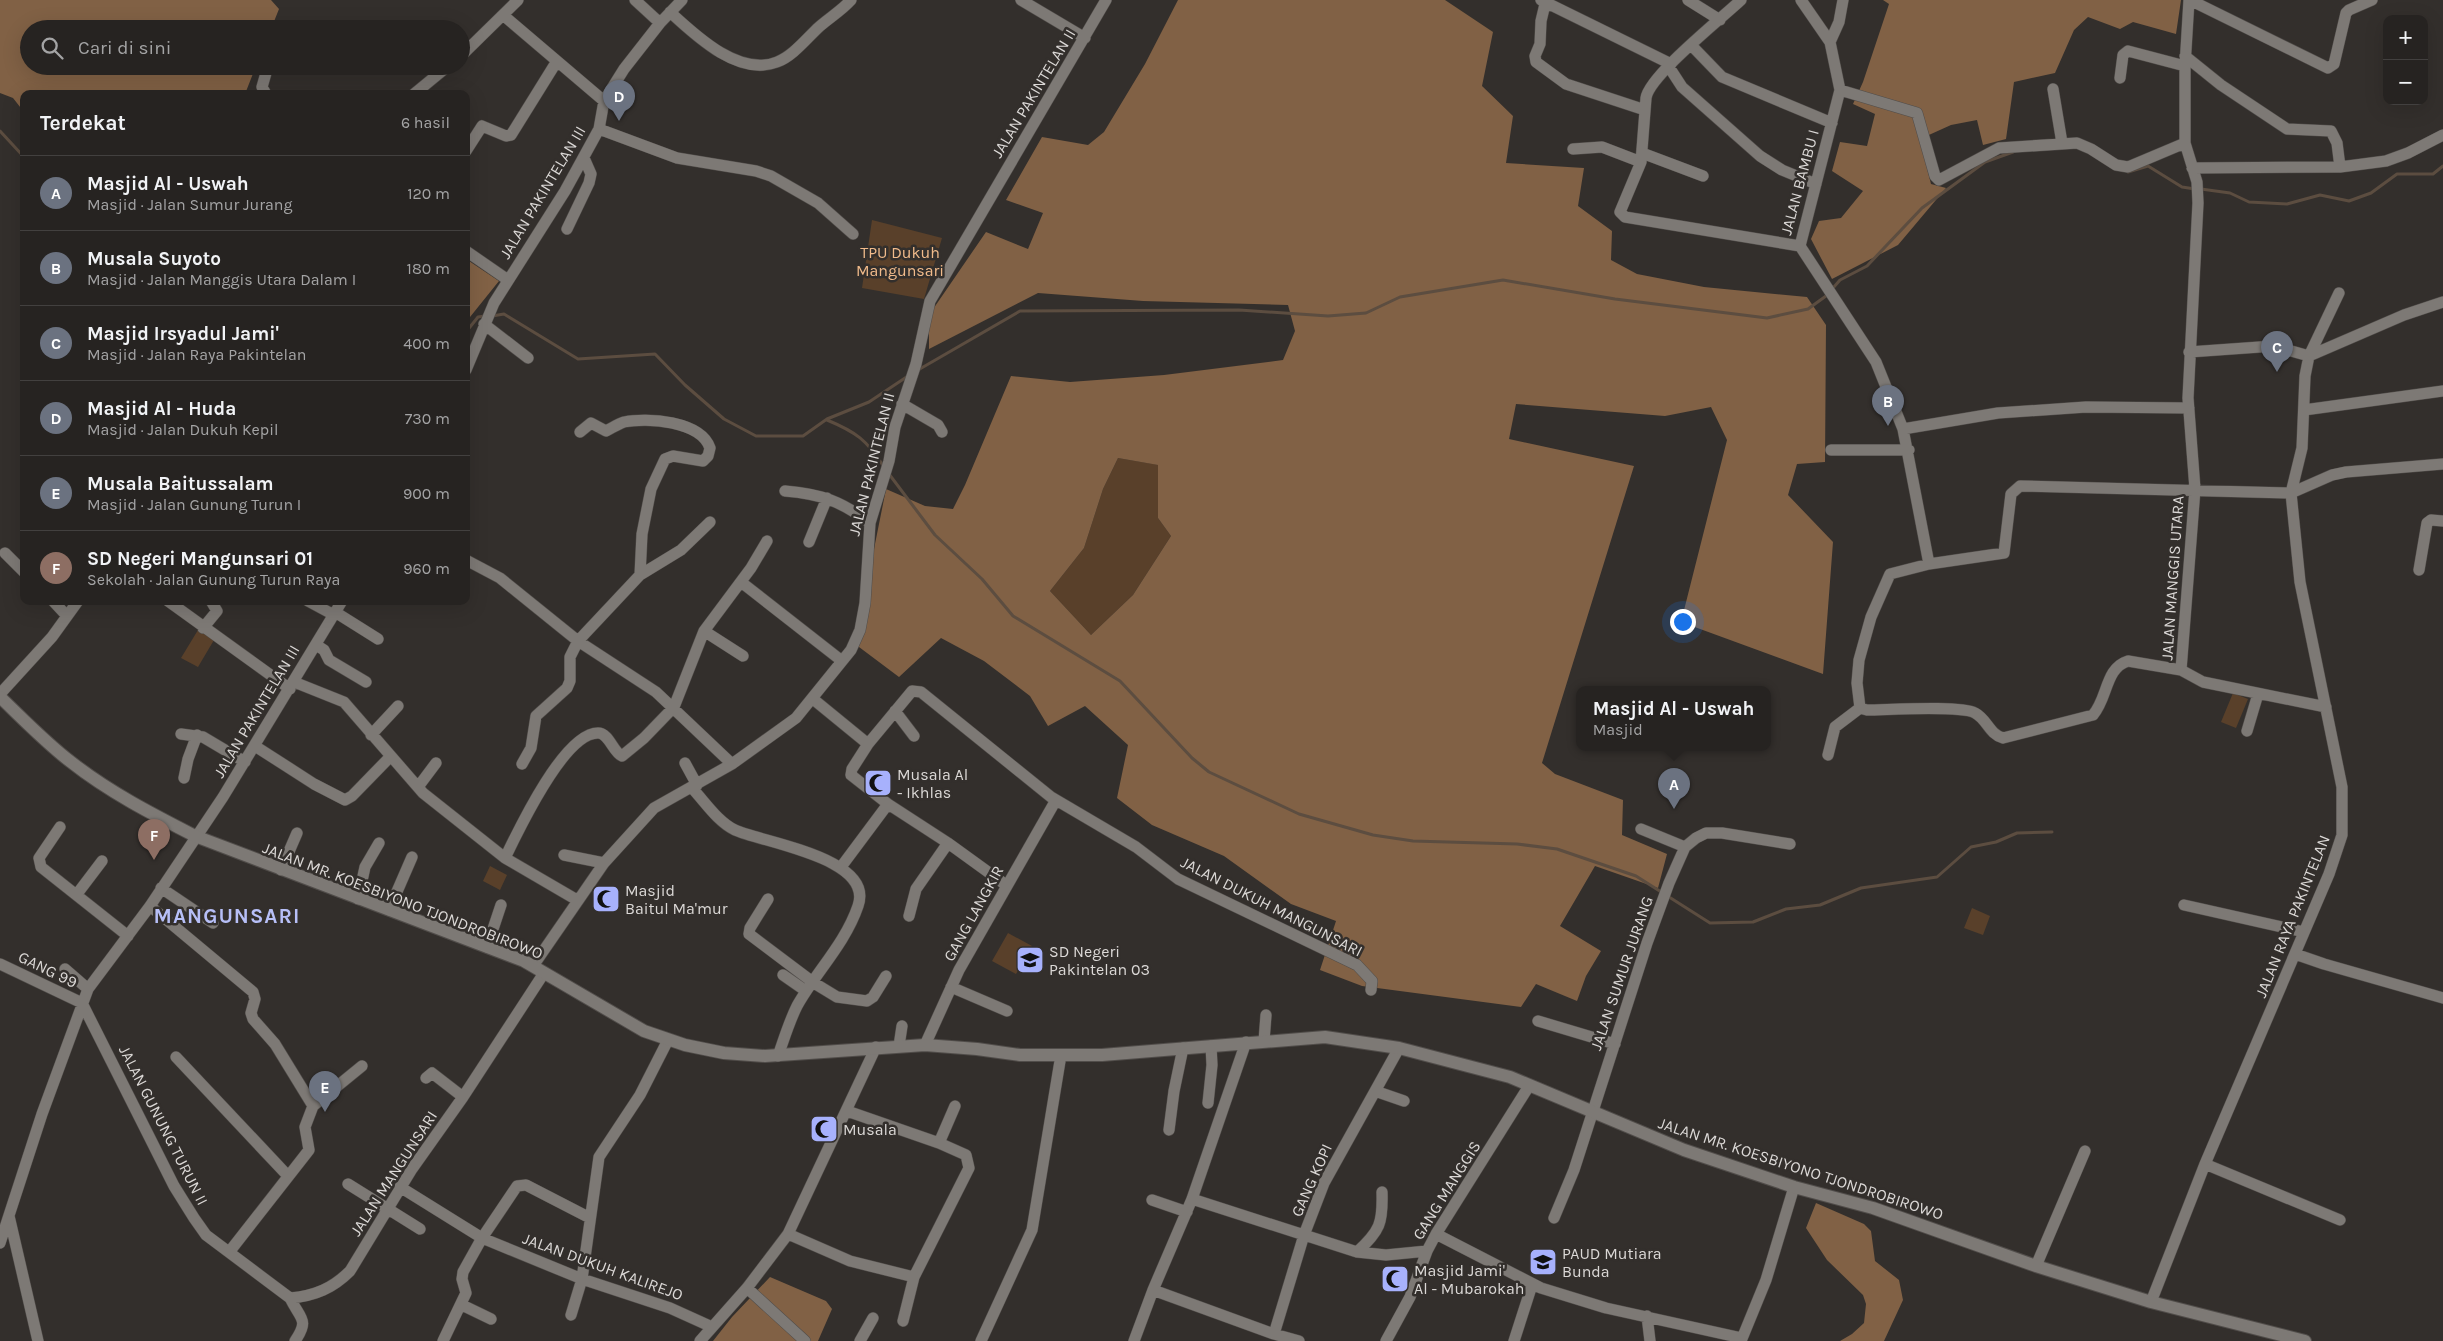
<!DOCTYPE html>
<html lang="id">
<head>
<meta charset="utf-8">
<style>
  body { margin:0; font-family:Karla,sans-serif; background:#322f2e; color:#f1f3f6 }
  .controls { position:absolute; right:15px; top:15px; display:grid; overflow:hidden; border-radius:10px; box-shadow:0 5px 20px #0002 }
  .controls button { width:45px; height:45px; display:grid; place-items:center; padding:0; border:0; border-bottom:1px solid #42403f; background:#262321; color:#f1f3f6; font:25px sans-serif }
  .you { position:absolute; left:1682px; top:621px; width:18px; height:18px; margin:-12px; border:4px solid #fff; border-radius:50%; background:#1a73e8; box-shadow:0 0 0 8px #1a73e833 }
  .badge { display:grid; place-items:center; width:32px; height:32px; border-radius:50%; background:#0b8043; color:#fff; font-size:16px; font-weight:700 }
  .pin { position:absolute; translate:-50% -41px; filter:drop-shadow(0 1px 2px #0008) }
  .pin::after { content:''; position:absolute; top:26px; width:18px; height:15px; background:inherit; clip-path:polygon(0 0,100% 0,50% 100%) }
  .popup { position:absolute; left:1576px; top:686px; width:195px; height:65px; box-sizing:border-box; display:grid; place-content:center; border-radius:10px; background:#262321; filter:drop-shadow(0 1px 4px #0005); font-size:16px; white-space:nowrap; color:#a4a4a5 }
  .popup b { font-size:19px; color:#f1f3f6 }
  .popup::after { content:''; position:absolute; left:50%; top:100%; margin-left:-10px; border:10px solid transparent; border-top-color:#262321 }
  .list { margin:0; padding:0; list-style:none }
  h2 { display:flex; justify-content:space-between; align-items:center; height:65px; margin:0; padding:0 20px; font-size:21px }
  h2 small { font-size:16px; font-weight:400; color:#a4a4a5 }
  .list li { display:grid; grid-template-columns:32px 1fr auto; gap:15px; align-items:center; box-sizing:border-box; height:75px; padding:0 20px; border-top:1px solid #42403f }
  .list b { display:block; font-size:19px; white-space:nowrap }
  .list p { margin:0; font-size:16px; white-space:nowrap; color:#a4a4a5 }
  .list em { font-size:16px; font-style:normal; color:#a4a4a5 }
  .icon { flex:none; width:28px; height:28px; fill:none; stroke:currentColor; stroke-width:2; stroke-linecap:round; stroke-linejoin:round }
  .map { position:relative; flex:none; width:2443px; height:1341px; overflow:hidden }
  .search { position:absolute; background:#262321; box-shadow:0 5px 20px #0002; left:20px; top:20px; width:450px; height:55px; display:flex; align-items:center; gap:12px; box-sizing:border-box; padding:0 18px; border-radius:28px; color:#a4a4a5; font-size:19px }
  .panel { position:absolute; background:#262321; box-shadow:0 5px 20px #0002; left:20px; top:90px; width:450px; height:515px; border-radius:10px }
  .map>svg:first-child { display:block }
</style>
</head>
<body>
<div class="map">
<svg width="2443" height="1341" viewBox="0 0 2443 1341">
  <rect width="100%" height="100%" fill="#332f2c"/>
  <path fill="#59402a" d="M872,220L942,238L924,299L862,288Z
    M1118,458L1159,465L1158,518L1171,536L1133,595L1091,635L1050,591L1084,548L1103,489Z
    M198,630L214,640L198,667L181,658Z
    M2233,693L2248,699L2236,728L2221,722Z
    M490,866L507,875L500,890L483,881Z
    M1972,908L1990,916L1983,935L1964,928Z
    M1008,933L1032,946L1016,974L992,961Z"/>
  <path fill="#816145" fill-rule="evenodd" d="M0,0H271L279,9L271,29H29V66H256L245,94H24V112L13,98L0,93Z
    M1178,0H1445L1493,32L1482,86L1513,116L1506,163L1584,168L1578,206L1612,231L1611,260L1637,274L1704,287L1807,297L1826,325L1825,462L1797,464L1788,495L1833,542L1823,674L1681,622L1727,440L1711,407L1665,416L1516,404L1509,439L1634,466L1542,763L1555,774L1623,800L1622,835L1667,854L1658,888L1595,866L1560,926L1601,951L1586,976L1577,1001L1536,984L1521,1007L1362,986L1320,970L1336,921L1291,904L1224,856L1152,825L1117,798L1128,745L1085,706L1048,726L1030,696L984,661L941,638L899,677L855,644L886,489L925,506L953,509L965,485L1011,376L1070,382L1164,375L1283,360L1295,331L1288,305L1143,301L1038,293L929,349V315L986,232L1028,249L1043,213L1006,200L1042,137L1088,145L1104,132L1145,64ZM1118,458L1158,465V518L1171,536L1133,595L1091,635L1050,591L1084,548L1103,489Z
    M1883,0H2181L2176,34L2133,22L2120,29L2088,17L2074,30L2055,73L2014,82L2006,139L1983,145L1977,120L1951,125L1920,139L1931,184L1946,188L1898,245L1832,279L1811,239L1819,221L1841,218L1863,191L1832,171L1840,142L1867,146L1875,114L1853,104L1863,82L1889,4Z
    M466,259L499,281L466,322Z
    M1816,1203L1864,1224L1871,1231L1875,1261L1899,1280L1903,1300L1884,1341H1840L1852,1334L1864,1323L1866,1304L1863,1295L1827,1260L1806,1228Z
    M770,1277L826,1301L832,1309L818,1341H713L732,1317Z"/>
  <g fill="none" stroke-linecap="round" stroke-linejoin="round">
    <path stroke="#5c4d40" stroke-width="3" d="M0,131L24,157
      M2128,172L2148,166L2182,187L2195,189
      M2201,189L2230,193L2249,202L2287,204L2320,195L2349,201L2371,193L2397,174H2433L2443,166
      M492,316L504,314L578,359L655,354L685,385L724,419L756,436H803L827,419L869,402L908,376
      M466,332L478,317L485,316
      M918,370L1020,311L1239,310L1328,316L1366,313L1400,297L1503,280L1615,299L1767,318L1808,309L1826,296L1840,280L1867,266L1922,208L1985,162L2013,152
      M827,420C856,432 867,440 884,467
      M889,474L935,535L982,579L1013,616L1120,681L1192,758L1209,772L1299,814L1373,835L1413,841L1517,844L1557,849L1636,876L1710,923L1753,922L1786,909L1820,905L1861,888L1937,877L1971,847L1996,842L2017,833L2052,832"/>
    <defs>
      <path id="street" d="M635,0L660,23
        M1021,0L1085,38
        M1541,0L1671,64
        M1546,0L1541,21L1540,44L1535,56L1536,62L1566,84L1645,110
        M1688,0L1720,20
        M1741,0C1722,18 1649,76 1646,98L1641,162L1620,212L1625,217L1800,246
        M2190,0L2328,68L2334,64L2346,13L2349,10L2372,0
        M670,12C696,36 739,77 777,62C793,56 806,39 819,27C829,18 841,11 851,0
        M503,15L604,101
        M1830,42L1839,22L1843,0
        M1692,46L1722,77L1832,123
        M461,56L518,0
        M2185,56L2221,85L2287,129L2331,131L2337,143L2340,167L2192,168
        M1669,67L1682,87L1760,156L1782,170L1816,184
        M2120,78L2123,55L2128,51L2185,66
        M2053,89L2062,143
        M1840,90L1917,113L1935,176L1939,180L1999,148L2077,143L2091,149L2116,165L2128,167L2185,143
        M266,94L262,87L268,66
        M414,94L448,66
        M599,129L677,158L756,171L771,176L818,203L853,234
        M1573,149L1602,147L1641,162
        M466,151L482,126L506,136L511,135L557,61
        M1642,153L1703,176
        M2340,167L2386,161L2408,153L2443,135
        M567,229L589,183L591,174L584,158
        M1800,246L1876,362L1903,429L1929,564
        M1800,246L1840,90L1830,42L1801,0
        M466,251L508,280
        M484,324L528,358
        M2189,352L2274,346L2309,356L2404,315L2443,302
        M466,370L494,303L565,191L599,129L604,101L624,69L660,23L682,0
        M902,404L938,425L942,432
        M2304,410L2443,391
        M1903,429L1998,413L2086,407L2189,408
        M1831,450H1909
        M785,491C821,494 841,501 870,523
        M2291,493L2302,448L2305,376L2309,356L2339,293
        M2291,493L2332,475L2346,472L2443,464
        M809,542L827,498
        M5,553L24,572
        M466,560L500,578L578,641L656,692L732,764
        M2419,570L2427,523L2431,520L2443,521
        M640,575L681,550L710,522
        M741,582L842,661
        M53,601L67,616
        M168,601L290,689
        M308,601L334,615
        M335,612L378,639
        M203,628L217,611L211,601
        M704,631L743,656
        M316,645L324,650L329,660L366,682
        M2181,670L2195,489L2188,398L2198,203L2197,182L2185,143V66L2189,0
        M294,682L344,702L423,793L505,858L577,900
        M0,694L52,637L78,601
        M813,699L868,744L852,769L851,775L888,804L841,867
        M895,711L914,736
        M2247,731L2258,694
        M181,734L203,737L245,762
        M371,735L398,706
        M868,744L912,691L921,692L1051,797L1136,847L1178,879L1357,965L1372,981L1371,990
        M255,746L314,784L345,800L352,796L390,757
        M1828,755L1835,727L1860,708
        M685,763L697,785
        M522,764L531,748L536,716L567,688L570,681V657L578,641L640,575L642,534L651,489L665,459L673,456L703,461L708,456L710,448C701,421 647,417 624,422C618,424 612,428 606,431L591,423L580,432
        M184,778L188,759L197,735
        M418,787L436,763
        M692,788C705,802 718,822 735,830C764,843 875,858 858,906C845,944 816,972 797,1006C789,1022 784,1039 778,1056
        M888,804L948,843L1006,885
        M60,827L39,858L41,867L128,936
        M1641,829L1685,847
        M564,855L604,863
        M505,858C518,831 564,733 598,733C609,733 613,752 622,756L644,738L674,707L704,631L751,568L767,541
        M281,870L297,833
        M161,888L213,923
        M77,894L102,861
        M358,899L365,867L379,843
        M768,899L750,928L749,934L814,983L837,997L867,1001L873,997L886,976
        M2184,905L2304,932
        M150,906L253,992L255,999L251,1013L253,1019L275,1044L313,1106L305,1127L309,1150L230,1251
        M389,910L412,857
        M909,916L916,889L948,843
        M487,947L501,905
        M2295,954L2324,964L2443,998
        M0,964L82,1003L174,1186L194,1218L206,1235L290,1298C315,1296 333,1288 350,1271L412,1169L463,1097L544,973
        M533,966L604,863L654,808L732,764L796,718L851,650L860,630L865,603L870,523L889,461L895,427L916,364L930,301L1106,0
        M65,969L88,989
        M783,975L806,991
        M951,987L1007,1011
        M1538,1021L1615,1044
        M1264,1041L1266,1015
        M925,1045L959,970L1056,800
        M899,1046L902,1026
        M176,1057L288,1176
        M426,1078L432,1073L463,1097
        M1375,1091L1404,1101
        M1208,1103L1212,1065L1211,1046
        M313,1106L362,1066
        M1169,1130L1174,1091L1183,1048
        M939,1143L955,1106
        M2205,1164L2340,1220
        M348,1184L420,1229
        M400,1187L482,1238L582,1279L670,1308L712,1327
        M1192,1199L1357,1252L1386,1255L1427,1251
        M1152,1200L1187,1212
        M9,1216L38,1341
        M1554,1218L1574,1170L1647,943L1669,883L1685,847L1696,838L1706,833H1722L1790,844
        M788,1234L850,1261L914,1277L969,1168L966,1155L939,1143L847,1111
        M1436,1234L1541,1288L1606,1308L1742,1338
        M0,1243L42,1114L88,989L150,906L223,797L342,601
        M1357,1252C1380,1231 1383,1223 1382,1192
        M2036,1266L2085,1151
        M747,1288L805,1341
        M1153,1290L1274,1334L1299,1341
        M290,1298C300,1319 310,1319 295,1341
        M2151,1302L2205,1164L2329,874L2342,835V787L2300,582L2291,493L2020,486L2011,494L2004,553L1929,564L1890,574L1871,617L1859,660L1857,683L1860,708L1867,710C1887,710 1960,705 1975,713C1987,719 1989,734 2003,738L2093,715C2108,698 2105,668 2128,661L2181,670L2203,682L2326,707
        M462,1305L491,1319
        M571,1315L582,1279L599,1157L640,1095L668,1040
        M1647,1316L1650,1341
        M903,1321L914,1277
        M1274,1334L1304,1235L1324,1183L1399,1048
        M443,1341L466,1293L462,1279L463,1272L482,1238L517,1186L526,1185L590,1218
        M700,1341L747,1288L788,1234L876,1047
        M860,1341L873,1318
        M981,1341L1032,1230L1061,1055
        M1134,1341L1153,1290L1192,1199L1246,1042
        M1386,1341L1410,1297L1427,1251L1436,1234L1529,1086
        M1514,1341L1532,1285
        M1741,1341L1766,1280L1794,1187"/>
      <path id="secondary" d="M0,697C23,719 46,743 71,762C109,792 152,814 195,836L524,961L644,1031L685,1045L724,1053L765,1056L925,1045L977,1049L1020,1055H1102L1325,1037L1399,1048L1510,1077L1684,1150L1794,1187L1873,1208L2036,1266L2151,1302L2305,1341"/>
    </defs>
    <use href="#street" stroke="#514d4a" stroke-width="12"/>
    <use href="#secondary" stroke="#514d4a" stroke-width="14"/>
    <use href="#street" stroke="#7d7975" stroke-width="11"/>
    <use href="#secondary" stroke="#7d7975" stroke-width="12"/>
  </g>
  <defs>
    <symbol id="mosque-square" viewBox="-11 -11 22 22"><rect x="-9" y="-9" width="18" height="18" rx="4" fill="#a7b1fc" stroke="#332f2c"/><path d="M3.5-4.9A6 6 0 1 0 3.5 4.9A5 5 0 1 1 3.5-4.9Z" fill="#111"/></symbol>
    <symbol id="school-square" viewBox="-11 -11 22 22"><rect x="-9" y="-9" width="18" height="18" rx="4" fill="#a7b1fc" stroke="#332f2c"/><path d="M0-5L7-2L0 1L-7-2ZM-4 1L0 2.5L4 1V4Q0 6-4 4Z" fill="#111"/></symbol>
  </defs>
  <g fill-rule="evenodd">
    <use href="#mosque-square" x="862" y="767" width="32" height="32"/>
    <use href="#mosque-square" x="590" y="883" width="32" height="32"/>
    <use href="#school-square" x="1014" y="944" width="32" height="32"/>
    <use href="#mosque-square" x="808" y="1113" width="32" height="32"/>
    <use href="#school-square" x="1527" y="1246" width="32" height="32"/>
    <use href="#mosque-square" x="1379" y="1263" width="32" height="32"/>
  </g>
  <g text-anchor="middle" stroke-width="5" stroke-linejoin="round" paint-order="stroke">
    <g font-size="16" fill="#dbd8d6" stroke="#332f2c">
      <text transform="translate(1033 93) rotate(-59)" y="6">JALAN PAKINTELAN II</text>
      <text transform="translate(1799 182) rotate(-75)" y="6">JALAN BAMBU I</text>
      <text transform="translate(542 192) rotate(-59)" y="6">JALAN PAKINTELAN III</text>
      <text transform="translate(871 464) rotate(-76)" y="6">JALAN PAKINTELAN II</text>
      <text transform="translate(2172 578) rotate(-86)" y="6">JALAN MANGGIS UTARA</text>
      <text transform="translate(256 711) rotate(-59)" y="6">JALAN PAKINTELAN III</text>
      <text transform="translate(403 900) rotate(21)" y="6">JALAN MR. KOESBIYONO TJONDROBIROWO</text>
      <text transform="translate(1272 906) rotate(27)" y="6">JALAN DUKUH MANGUNSARI</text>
      <text transform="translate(973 913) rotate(-61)" y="6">GANG LANGKIR</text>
      <text transform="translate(2292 916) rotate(-68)" y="6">JALAN RAYA PAKINTELAN</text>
      <text transform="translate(48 969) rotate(26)" y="6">GANG 99</text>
      <text transform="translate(1621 973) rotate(-71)" y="6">JALAN SUMUR JURANG</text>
      <text transform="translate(164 1125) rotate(63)" y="6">JALAN GUNUNG TURUN II</text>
      <text transform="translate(1801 1168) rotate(18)" y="6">JALAN MR. KOESBIYONO TJONDROBIROWO</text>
      <text transform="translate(393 1173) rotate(-57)" y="6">JALAN MANGUNSARI</text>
      <text transform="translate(1311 1180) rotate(-66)" y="6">GANG KOPI</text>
      <text transform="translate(1446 1190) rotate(-58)" y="6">GANG MANGGIS</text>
      <text transform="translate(603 1266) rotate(20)" y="6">JALAN DUKUH KALIREJO</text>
    </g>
    <g font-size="16" fill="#f1bb8b" stroke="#332f2c">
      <text x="900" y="258">TPU Dukuh<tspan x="900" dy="18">Mangunsari</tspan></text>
    </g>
    <g font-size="16" fill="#dbd8d6" stroke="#332f2c" text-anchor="start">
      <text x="897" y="780">Musala Al<tspan x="897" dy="18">- Ikhlas</tspan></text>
      <text x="625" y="896">Masjid<tspan x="625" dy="18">Baitul Ma'mur</tspan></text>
      <text x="1049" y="957">SD Negeri<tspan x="1049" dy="18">Pakintelan 03</tspan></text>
      <text x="843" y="1135">Musala</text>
      <text x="1562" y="1259">PAUD Mutiara<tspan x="1562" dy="18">Bunda</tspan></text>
      <text x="1414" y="1276">Masjid Jami'<tspan x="1414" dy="18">Al - Mubarokah</tspan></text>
    </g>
    <g font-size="21" font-weight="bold" letter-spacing="1" fill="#b7bff7" stroke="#332f2c">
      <text x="227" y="923">MANGUNSARI</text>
    </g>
  </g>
</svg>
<div class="controls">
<button>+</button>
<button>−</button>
</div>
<div class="you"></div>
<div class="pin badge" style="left:1674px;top:809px;background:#6b7280">A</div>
<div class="popup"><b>Masjid Al - Uswah</b>Masjid</div>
<div class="pin badge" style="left:1888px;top:426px;background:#6b7280">B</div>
<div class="pin badge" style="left:2277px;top:372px;background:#6b7280">C</div>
<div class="pin badge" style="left:619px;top:121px;background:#6b7280">D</div>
<div class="pin badge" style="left:325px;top:1112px;background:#6b7280">E</div>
<div class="pin badge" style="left:154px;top:860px;background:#8d6e63">F</div>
<div class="search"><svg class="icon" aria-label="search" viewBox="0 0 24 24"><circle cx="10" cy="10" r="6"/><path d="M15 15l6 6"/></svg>Cari di sini</div>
<section class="panel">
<h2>Terdekat<small>6 hasil</small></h2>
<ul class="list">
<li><span class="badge" style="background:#6b7280">A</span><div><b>Masjid Al - Uswah</b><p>Masjid · Jalan Sumur Jurang</p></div><em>120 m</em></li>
<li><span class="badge" style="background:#6b7280">B</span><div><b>Musala Suyoto</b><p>Masjid · Jalan Manggis Utara Dalam I</p></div><em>180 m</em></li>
<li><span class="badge" style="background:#6b7280">C</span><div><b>Masjid Irsyadul Jami'</b><p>Masjid · Jalan Raya Pakintelan</p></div><em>400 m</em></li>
<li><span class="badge" style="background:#6b7280">D</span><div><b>Masjid Al - Huda</b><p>Masjid · Jalan Dukuh Kepil</p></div><em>730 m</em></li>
<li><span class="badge" style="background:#6b7280">E</span><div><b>Musala Baitussalam</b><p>Masjid · Jalan Gunung Turun I</p></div><em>900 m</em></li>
<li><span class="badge" style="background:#8d6e63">F</span><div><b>SD Negeri Mangunsari 01</b><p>Sekolah · Jalan Gunung Turun Raya</p></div><em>960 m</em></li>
</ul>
</section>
</div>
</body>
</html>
